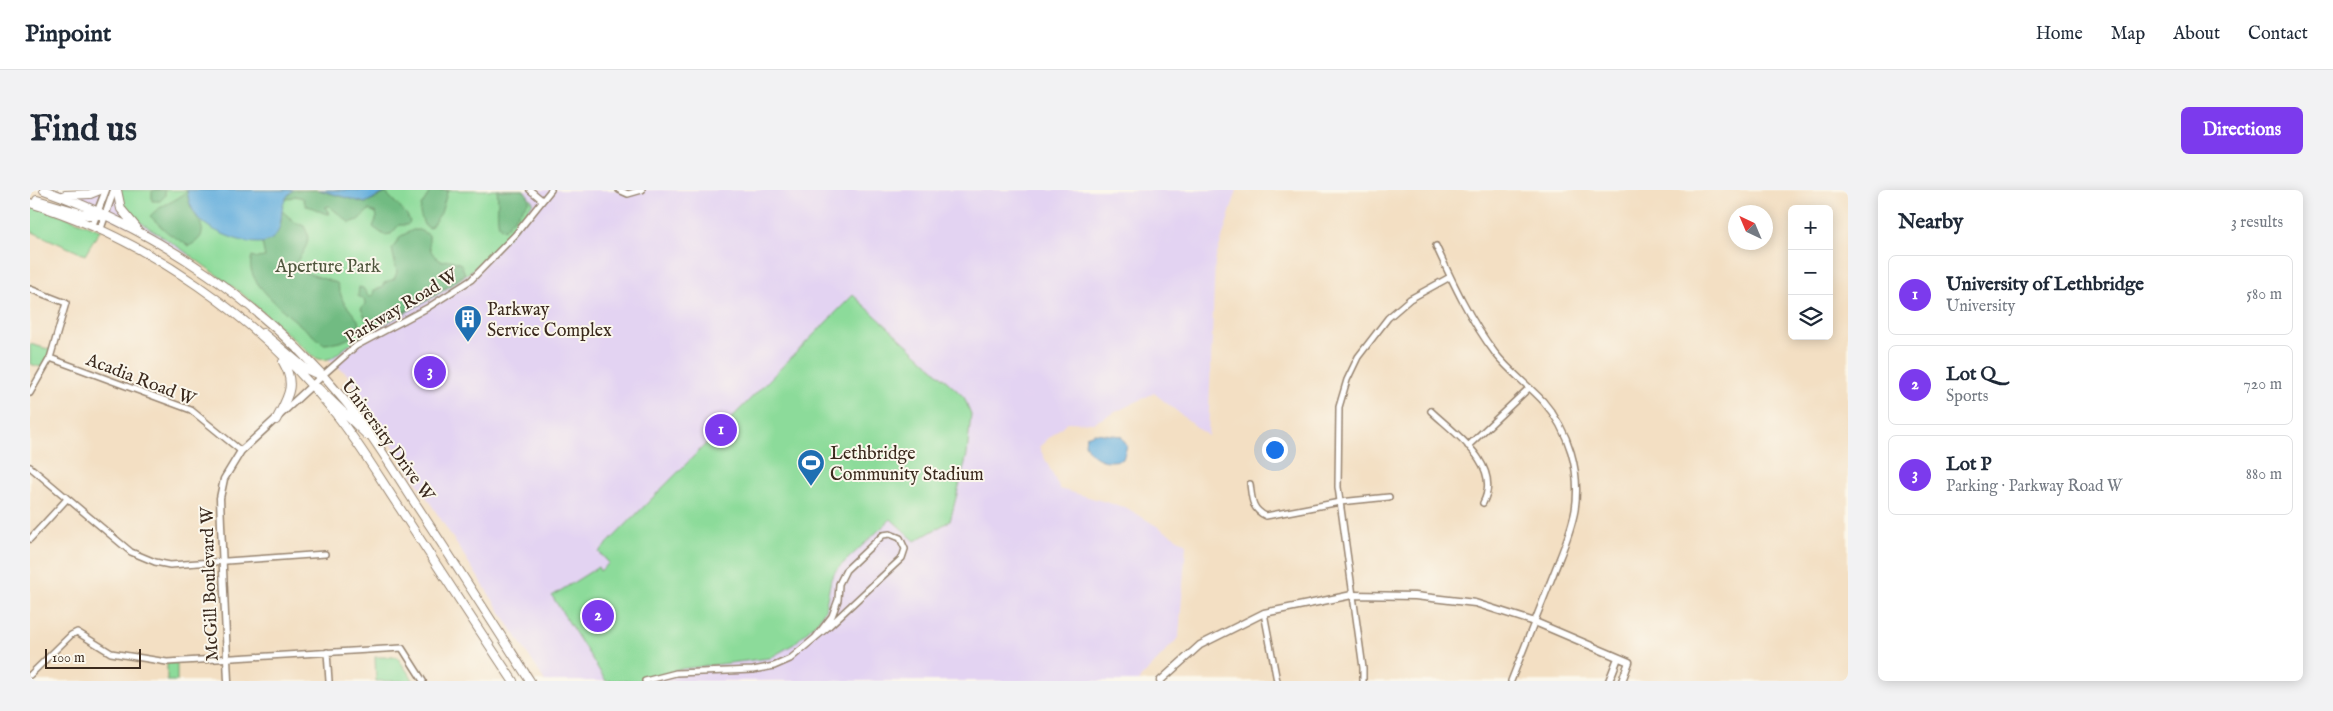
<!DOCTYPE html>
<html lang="en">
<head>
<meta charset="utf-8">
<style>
  body { margin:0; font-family:"IM FELL English",serif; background:#f2f2f3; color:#1f2937 }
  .controls { position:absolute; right:15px; top:15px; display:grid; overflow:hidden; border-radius:8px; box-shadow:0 2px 12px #0003 }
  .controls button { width:45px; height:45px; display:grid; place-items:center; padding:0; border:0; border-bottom:1px solid #e0e1e3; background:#fff; color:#1f2937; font:25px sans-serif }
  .compass { position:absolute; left:1698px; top:15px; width:45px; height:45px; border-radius:50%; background:#fff; box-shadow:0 2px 12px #0003; rotate:316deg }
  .scale { position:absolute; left:15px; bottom:12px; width:96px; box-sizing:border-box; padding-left:5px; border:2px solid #3b2a1e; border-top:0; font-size:14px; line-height:18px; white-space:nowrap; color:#3b2a1e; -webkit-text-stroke:4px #fbf7ec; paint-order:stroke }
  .you { position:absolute; left:1244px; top:259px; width:18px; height:18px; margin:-12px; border:4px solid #fff; border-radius:50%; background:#1a73e8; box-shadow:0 0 0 8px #1a73e833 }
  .badge { display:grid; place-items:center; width:32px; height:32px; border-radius:50%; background:#7c3aed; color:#fff; font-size:16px; font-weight:700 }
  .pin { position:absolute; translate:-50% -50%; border:2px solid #fff; box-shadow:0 1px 5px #0006 }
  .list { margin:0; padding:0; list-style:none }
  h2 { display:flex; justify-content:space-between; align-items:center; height:65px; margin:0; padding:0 20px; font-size:21px }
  h2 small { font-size:16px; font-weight:400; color:#747a83 }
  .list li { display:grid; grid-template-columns:32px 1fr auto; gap:15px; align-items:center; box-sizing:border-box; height:80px; margin:0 10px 10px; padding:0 10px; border:1px solid #e0e1e3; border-radius:8px }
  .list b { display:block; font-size:19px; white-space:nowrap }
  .list p { margin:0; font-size:16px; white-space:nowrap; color:#747a83 }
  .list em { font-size:16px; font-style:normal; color:#747a83 }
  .icon { flex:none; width:28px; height:28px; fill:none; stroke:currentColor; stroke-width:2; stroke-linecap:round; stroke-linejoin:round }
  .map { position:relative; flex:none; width:1818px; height:491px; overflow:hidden; border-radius:8px }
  header { display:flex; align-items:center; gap:30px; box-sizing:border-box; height:70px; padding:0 25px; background:#fff; border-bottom:1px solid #e0e1e3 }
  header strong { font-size:24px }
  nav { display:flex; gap:28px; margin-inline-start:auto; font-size:18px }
  .intro { display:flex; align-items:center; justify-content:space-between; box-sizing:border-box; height:120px; padding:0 30px }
  h1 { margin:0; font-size:35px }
  .button { padding:12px 22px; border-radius:8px; background:#7c3aed; color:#fff; font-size:18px; font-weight:700 }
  main { display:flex; gap:30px; padding:0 30px }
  aside { flex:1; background:#fff; border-radius:8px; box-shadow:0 2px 12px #0003 }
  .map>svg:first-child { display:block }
</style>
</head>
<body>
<header>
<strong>Pinpoint</strong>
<nav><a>Home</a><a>Map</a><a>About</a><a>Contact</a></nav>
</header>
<div class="intro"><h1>Find us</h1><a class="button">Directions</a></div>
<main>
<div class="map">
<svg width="1818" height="491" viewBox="0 0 1818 491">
  <rect width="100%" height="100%" fill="#fbf7ec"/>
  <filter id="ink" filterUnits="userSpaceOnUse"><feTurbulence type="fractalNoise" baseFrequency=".02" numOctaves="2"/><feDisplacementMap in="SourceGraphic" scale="10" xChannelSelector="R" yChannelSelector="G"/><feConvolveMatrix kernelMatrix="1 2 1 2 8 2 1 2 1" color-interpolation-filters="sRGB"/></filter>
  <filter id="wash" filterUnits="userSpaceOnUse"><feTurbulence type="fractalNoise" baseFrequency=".0096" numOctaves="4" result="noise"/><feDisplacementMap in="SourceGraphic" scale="20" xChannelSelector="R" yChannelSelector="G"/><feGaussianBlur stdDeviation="1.12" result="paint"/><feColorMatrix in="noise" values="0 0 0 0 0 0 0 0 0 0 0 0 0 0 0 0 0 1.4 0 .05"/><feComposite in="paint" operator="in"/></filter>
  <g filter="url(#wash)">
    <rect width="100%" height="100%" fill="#f3dfc3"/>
    <path fill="#e3d3f2" d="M22,0H1207L1185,71L1178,246L1124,203L1063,233L1037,232L1009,257L1030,299L1097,318L1156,354L1149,447L1108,491H515L317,184L172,72Z"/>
    <path fill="#8cdb9a" stroke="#64825c" d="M90,0H494L503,12C481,52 439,86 400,109C366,129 333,142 302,168C292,171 288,170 280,164L210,102L154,61L101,26L92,11Z
      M0,13L70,40L55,65L0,41Z
      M823,105L934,207L941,224L937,265L920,331L885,351L861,329L806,380L801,389L795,420L788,431L764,454L740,468L643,480L646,483L615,491H576L522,406L568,377L570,381L579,373L569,362Z
      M0,154L22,160L14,178L0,174Z
      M345,467H367L384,491H346Z
      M137,472H147V491H137Z"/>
    <path fill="#71bb82" stroke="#567250" d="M124,0H135V6L130,11H122V2Z
      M263,0H289L335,13L356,3L377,25L380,32L377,35H369L361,44L354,45L343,37L347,27L346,23L339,20L328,30L320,33L299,16L295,17L300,24C291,24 285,17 276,16L273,8L265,6L254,10Z
      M401,0H418L411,23L400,38L394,35L390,23L391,16Z
      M467,0H493L498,5L499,11L474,40L469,36C466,23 469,13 467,0Z
      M157,1C158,6 159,12 161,17C170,34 182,44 159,56L138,43L120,26C131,14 146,12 157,1Z
      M251,20L266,33L274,36C283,52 274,59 266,73L271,81L307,93L313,111L328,130L330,138C320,151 310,153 294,154C277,141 229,103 223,85C220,78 220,73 222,66L227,68L235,67L232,53L242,49L251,31Z
      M383,40H389L399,45C399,58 400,64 411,71L421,70L431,74L435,84L398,110L344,136L339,135L331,119L335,114L334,109L328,106L329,97L333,98L339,107L343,105L344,100L352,98L354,93L364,89L367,82L362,59L371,46Z"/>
    <path fill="#64aedd" stroke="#506c7e" d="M157,0H263C244,17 258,34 243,48C229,62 184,43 171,31C163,24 158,11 157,0Z
      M289,0H360L335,13Z
      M1065,243L1091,246L1097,256L1093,269C1077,274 1063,270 1055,254L1056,246Z"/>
  </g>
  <g filter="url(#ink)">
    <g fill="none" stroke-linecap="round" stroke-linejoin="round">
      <defs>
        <path id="minor" d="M500,0L512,10
          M589,0L598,4L612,0
          M1406,56C1423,93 1440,130 1465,163C1479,181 1497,194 1513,211C1539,241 1551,281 1545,320C1541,343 1531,364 1523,385C1509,420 1495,456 1481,491
          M0,99L36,113L20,168L0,203
          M20,168L161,220L211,261
          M292,186L326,156L397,118L441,90L485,45L521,0
          M1401,221C1424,243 1473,275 1453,313
          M1438,256L1499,198
          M0,277L101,362L125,372L140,375L295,364
          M1220,294C1222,308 1221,319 1236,326L1310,312L1359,307
          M0,349L37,309
          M1234,423L1247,491
          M297,462L299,491
          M0,485L41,445L47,442L81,463L137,472L372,458L393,491
          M615,491L646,483L723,480L744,476L760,469L798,437L872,368L875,359L870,348L860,344L853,345L816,380L809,394L808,410L802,426L785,448
          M1333,491V478L1308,297L1309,217L1317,190L1328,167L1358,128L1380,109L1420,87"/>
        <path id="tertiary" d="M62,36L76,0
          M70,40L84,0
          M198,491L191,335L190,308L194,289L211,261L292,186
          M1130,491L1170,455L1234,423L1322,405L1385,406L1445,413L1505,432L1599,472L1592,491
          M1579,491L1588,468"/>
        <path id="secondary" d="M14,0C130,41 236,115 314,210C340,241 361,276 383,310C423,370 461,430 500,491
          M87,0L91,19L106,37
          M35,5L60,4L70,0
          M7,10L57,25H76
          M0,13C116,48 229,128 305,223C329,253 349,287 371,320C408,377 445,434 483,491
          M233,143L276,179L287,184
          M288,198L337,245
          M246,230C257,208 267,196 253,172"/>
      </defs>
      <use href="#minor" stroke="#978470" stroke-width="8"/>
      <use href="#tertiary" stroke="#978470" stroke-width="9"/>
      <use href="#secondary" stroke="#978470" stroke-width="10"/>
      <use href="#minor" stroke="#fff" stroke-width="5"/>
      <use href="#tertiary" stroke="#fff" stroke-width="6"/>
      <use href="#secondary" stroke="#fff" stroke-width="8"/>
    </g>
  </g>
  <defs>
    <symbol id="building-pin" viewBox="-11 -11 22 30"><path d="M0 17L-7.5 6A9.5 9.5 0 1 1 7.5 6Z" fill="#1f6fb2" stroke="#fbf7ec"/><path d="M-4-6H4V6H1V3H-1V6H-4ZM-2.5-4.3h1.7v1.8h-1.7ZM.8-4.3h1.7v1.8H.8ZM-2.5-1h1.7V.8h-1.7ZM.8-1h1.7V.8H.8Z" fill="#fff"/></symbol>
    <symbol id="stadium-pin" viewBox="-11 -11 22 30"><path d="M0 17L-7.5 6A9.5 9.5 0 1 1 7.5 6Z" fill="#1f6fb2" stroke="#fbf7ec"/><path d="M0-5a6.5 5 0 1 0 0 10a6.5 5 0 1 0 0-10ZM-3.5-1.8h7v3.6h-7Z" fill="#fff"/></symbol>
  </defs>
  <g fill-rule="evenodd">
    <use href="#building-pin" x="422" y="113" width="32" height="43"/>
    <use href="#stadium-pin" x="765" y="257" width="32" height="43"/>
  </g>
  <g text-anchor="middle" stroke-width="4" stroke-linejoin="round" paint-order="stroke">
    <g font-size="18" fill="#4f563d" stroke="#fbf7ec">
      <text x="298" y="82">Aperture Park</text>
    </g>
    <g font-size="18" fill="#3b2a1e" stroke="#fbf7ec">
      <text transform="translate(371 116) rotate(-31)" y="6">Parkway Road W</text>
      <text transform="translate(111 189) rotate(21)" y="6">Acadia Road W</text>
      <text transform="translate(358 250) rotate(54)" y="6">University Drive W</text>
      <text transform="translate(179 394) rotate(-92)" y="6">McGill Boulevard W</text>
    </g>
    <g font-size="18" fill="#3b2a1e" stroke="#fbf7ec" text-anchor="start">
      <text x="457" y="125">Parkway<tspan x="457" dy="21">Service Complex</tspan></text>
      <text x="800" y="269">Lethbridge<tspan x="800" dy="21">Community Stadium</tspan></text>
    </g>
  </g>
</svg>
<div class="controls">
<button>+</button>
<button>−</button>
<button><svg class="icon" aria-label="layers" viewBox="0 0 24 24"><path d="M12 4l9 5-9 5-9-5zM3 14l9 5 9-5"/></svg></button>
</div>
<svg class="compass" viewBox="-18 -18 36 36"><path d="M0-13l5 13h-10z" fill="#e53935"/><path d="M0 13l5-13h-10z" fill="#747a83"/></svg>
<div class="scale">100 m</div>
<div class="you"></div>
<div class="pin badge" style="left:691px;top:240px">1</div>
<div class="pin badge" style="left:568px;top:426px">2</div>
<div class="pin badge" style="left:400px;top:182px">3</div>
</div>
<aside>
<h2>Nearby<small>3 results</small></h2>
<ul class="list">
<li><span class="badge">1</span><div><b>University of Lethbridge</b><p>University</p></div><em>580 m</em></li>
<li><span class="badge">2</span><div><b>Lot Q</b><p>Sports</p></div><em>720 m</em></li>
<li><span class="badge">3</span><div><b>Lot P</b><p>Parking · Parkway Road W</p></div><em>880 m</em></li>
</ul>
</aside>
</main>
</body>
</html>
